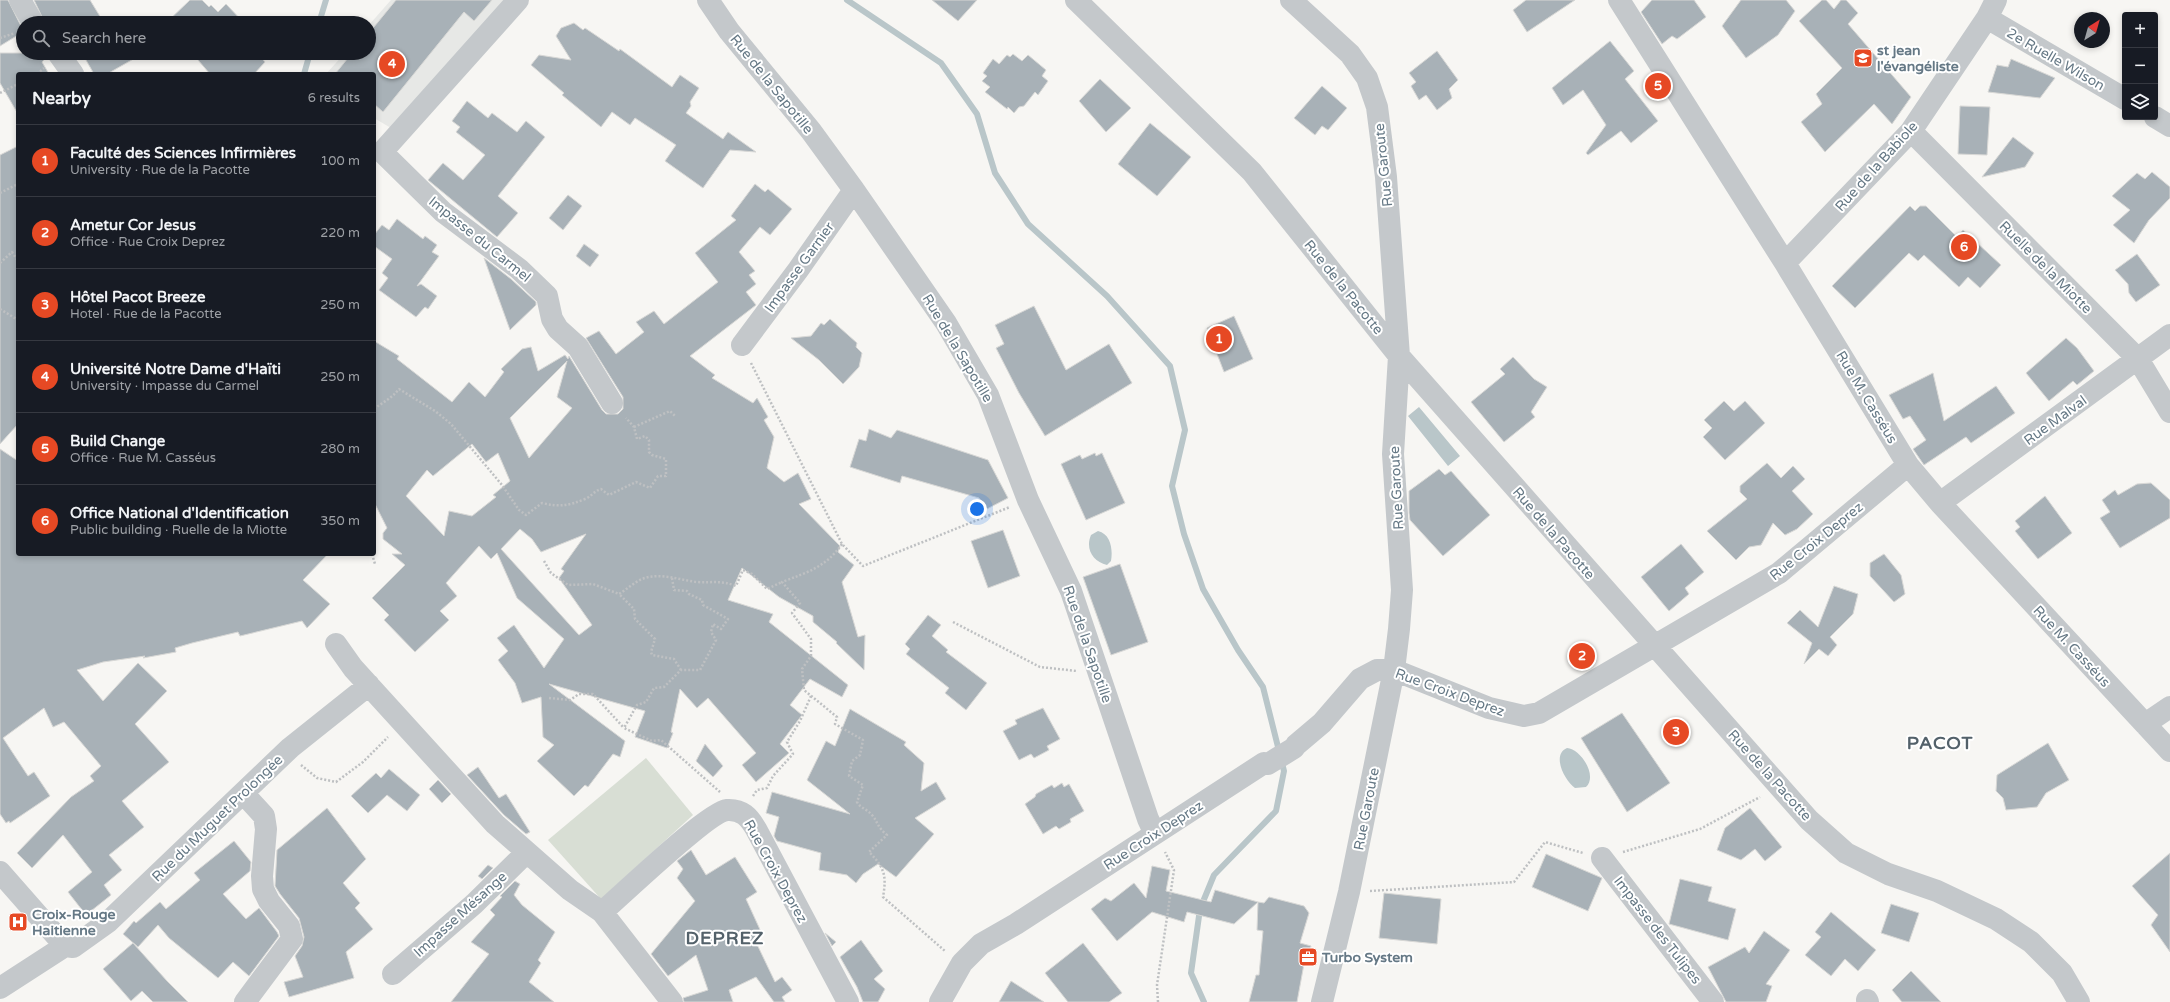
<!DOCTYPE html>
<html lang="en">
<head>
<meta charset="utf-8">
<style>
  body { margin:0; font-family:"Varela Round",sans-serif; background:#242831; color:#f1f3f6 }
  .controls { position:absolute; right:12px; top:12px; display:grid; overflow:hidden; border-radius:4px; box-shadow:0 2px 6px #0003 }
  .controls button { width:36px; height:36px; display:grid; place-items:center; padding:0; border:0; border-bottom:1px solid #363941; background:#171b24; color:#f1f3f6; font:20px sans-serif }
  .compass { position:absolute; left:2074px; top:12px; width:36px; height:36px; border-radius:50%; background:#171b24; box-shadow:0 2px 6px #0003; rotate:37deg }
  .you { position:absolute; left:977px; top:509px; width:14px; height:14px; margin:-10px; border:3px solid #fff; border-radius:50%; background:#1a73e8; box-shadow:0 0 0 6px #1a73e833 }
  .badge { display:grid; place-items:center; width:26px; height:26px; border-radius:50%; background:#e64924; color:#fff; font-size:13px; font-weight:700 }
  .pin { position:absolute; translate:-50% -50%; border:2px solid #fff; box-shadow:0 1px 4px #0006 }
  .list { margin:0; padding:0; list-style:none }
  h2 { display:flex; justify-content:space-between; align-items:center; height:52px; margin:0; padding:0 16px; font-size:17px }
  h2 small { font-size:13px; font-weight:400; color:#9ea1a6 }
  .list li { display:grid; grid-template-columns:26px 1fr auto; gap:12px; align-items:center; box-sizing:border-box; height:72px; padding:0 16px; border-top:1px solid #363941 }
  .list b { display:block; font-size:15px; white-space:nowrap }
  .list p { margin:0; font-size:13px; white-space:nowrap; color:#9ea1a6 }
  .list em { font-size:13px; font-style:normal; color:#9ea1a6 }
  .icon { flex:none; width:22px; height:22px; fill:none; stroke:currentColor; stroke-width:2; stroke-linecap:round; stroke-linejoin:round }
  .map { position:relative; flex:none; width:2170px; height:1002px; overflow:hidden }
  .search { position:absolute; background:#171b24; box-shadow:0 2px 6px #0003; left:16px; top:16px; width:360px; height:44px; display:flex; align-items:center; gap:10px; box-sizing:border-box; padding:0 14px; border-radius:22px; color:#9ea1a6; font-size:15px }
  .panel { position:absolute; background:#171b24; box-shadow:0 2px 6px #0003; left:16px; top:72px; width:360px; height:484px; border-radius:4px }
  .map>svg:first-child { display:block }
</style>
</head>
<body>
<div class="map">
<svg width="2170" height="1002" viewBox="0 0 2170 1002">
  <rect width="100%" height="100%" fill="#f7f6f3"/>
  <path fill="#e7e8e6" d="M391,0H504L391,128L374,118V74H326L345,53H369V25Z"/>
  <path fill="#d8ded4" d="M646,758L693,815L601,899L548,840Z"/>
  <path fill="#b9c6c9" d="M1419,407L1460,456L1448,466L1408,416Z
    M1098,531C1111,534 1113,550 1111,561L1107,565C1093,562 1085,549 1091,535Z
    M1567,748C1581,749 1598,776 1586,787L1575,788C1565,781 1551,755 1567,748Z"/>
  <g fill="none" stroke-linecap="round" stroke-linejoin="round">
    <path stroke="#b9c6c9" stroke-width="6" d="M847,0L941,63L977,114L995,173L1028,224L1107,296L1170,366L1185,430L1172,486L1184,534L1203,589L1238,650L1263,687L1284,771L1276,811L1214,875L1200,909L1191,973L1204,1002
      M319,23L326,0
      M304,74L310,53"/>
  </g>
  <path fill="#a8b1b7" stroke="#d8d8d6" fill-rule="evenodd" d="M0,0H8L23,30V32L0,46Z
    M34,0H90L104,23H45Z
    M190,0H202L209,7L211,5L218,12L226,4L244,23H166Z
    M396,0H492L474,21L464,12L383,112L374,104V74H335L352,53H369V33Z
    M932,0H977L958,21Z
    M1526,0H1575L1527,32L1513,10Z
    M1652,0H1694L1706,17L1677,39L1672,36L1662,44L1641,12Z
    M1741,0H1786L1795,11L1778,35L1746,58L1722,26Z
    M1822,0H1826L1834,9L1841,0H1846L1858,13L1848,24L1911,97L1892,124L1874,104L1825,152L1801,122L1822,104L1816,94L1842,68L1799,21Z
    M574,23L583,30L585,28L619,51L620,49L672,87L680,75L699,88L690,102L691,106L686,113L723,139L728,132L756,152L730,150L703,188L665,161L676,145L635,118L630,125L612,112L601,127L562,95L564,93L531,65L539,55L571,60L556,36L561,28Z
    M1610,41L1634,71L1625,79L1658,121L1631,143L1621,131L1588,155L1586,153L1606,125L1583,90L1563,105L1552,88Z
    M1437,51L1458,80L1449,89L1452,98L1437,110L1426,95L1419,100L1411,86L1416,82L1409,73Z
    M0,53H46L47,57L42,62L49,74H18V114L0,83Z
    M82,53H144L107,74H94Z
    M192,53H257L265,62L254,74H210Z
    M1013,54L1022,61L1028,55L1046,70L1042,76L1048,81L1038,95L1035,92L1024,106L1019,107L1014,113L1008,107L1007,109L985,92L990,87L982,81L987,76L983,73L993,59L999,64L1007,55L1010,57Z
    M2011,59L2055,78L2040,98L1988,92L1997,65L2008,67Z
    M1100,79L1131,108L1106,132L1079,101Z
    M1322,86L1347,108L1328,130L1322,126L1315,135L1294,118Z
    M467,101L488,118L492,113L517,132L526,121L545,137L498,196L518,213L497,237L428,180L443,163L463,180L485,155L456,132L460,127L452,121Z
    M1960,106L1990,107L1987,155L1958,154Z
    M1150,123L1191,157L1157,196L1118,164Z
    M2013,137L2034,153L2025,167L1982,177Z
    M18,146V424L0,444V155Z
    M2152,172L2170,187V198L2149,220L2134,243L2113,225L2130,210L2112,196L2137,173L2145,179Z
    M755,184L765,192L768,189L792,209L770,235L760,227L739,252L755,271L749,275L756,284L746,292L756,305L690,356L715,375L712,378L753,403L757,398L768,417L764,420L774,437L767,468L784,482L798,473L811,499L799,504L840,546L838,552L854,565L842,582L858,637L865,635L864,670L836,643L837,642L813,622V616L779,597L742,568L728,600L773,614L769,622L848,685L842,697L810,679L790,705L802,715L780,744L789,753L756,782L742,765L756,753L708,698L697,708L680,689L671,732L673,733L667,748L635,737L645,711L549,684L625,741L620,757L613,754L588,787L585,785L574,796L537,761L554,745L543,737L541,697L522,703L515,683L498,660L508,651L497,638L514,625L544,668L564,639L517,598L497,553L491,559L479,546L446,583L457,596L440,611L449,620L415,652L384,620L389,615L372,598L405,565L392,554H402L383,539V533L387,528L374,502V341L399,356L397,359L452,402L469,382L485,397L504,372L501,369L522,349L531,347L538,371L565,355L568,359L569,356L602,410L606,414H618L623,409V397L586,338L599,331L616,354L644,332L636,322L654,311L664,324L718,282L695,253L736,220L731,216ZM567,361L557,397L572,408L529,458L510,418ZM472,444L486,462L498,453L510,481L493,495L496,497L472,516L449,511L444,536L406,496L427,470L433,476ZM520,529L532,539L541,552L586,534L561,569L564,571L559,578L592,625L579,635L501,549Z
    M568,195L582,206L563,230L549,218Z
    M1910,206L1915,211L1920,206H1926L1957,237L1963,230L2001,265L1980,288L1968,277L1959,287L1924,255L1918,261L1909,253L1855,308L1832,286Z
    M397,219L423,239L425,236L437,245L432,252L439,256L417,286L421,284L437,296L428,309L425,307L416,317L379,290L388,278L382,273L392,259L374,246V235L382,225L389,230Z
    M584,244L599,255L590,267L576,256Z
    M2137,254L2160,285L2136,302L2129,293L2128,284L2115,270Z
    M484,258L511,279L536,302V305L510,330Z
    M1034,306L1066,370L1109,344L1132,383L1045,436L1019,393L996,348L1004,344L995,325Z
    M1234,316L1253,359L1224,372L1207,328Z
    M830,319L857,343L856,347L862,353L859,367L843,384L819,360L791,338L811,336L821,323L824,325Z
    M2066,338L2077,348L2094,371L2077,385L2073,381L2049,401L2026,373Z
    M1513,357L1534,379L1547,387L1531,412L1535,417L1504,442L1471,402L1505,374L1500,369Z
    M1933,373L1944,421L1996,386L2015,413L1971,443L1966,437L1924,465L1913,449L1926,440L1910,416L1903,419L1889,395Z
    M1724,401L1734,411L1745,401L1765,423L1725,460L1703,437L1712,428L1704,420Z
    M869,429L891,438L897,430L988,460L1008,498L985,510L979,498L902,476L900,483L850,467L859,439L866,441Z
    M0,449L18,461V554H328L303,580L330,604L307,628L302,621L240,636L238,632L192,643L175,648L176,652L143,658L145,656L103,662L77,670L103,701L138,663L167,691L135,724L169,762L122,801L144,827L109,855L122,870L104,885L111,895L86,915L68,892L92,872L63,835L32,868L17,853L71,797L94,781L90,776L101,766L64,722L53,727L44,708L3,738L28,776L34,772L50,796L10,823L9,821L6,823L0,814Z
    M1095,453L1096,456L1102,453L1125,503L1086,520L1061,464L1080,455L1082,459Z
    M1767,463L1781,478L1793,466L1805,479L1792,491L1813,514L1797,529L1785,535L1773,523L1761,545L1749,547L1736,560L1707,531L1747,499L1740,492V486Z
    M1439,469L1445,475L1451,471L1490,515L1443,556L1410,520L1409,513V491Z
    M2151,483L2170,500V518L2120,548L2100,518L2110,512L2102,500L2115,490L2118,495L2137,484Z
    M2045,496L2072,533L2038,559L2015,531L2020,527L2015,521Z
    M1003,530L1020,576L988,588L971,541Z
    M1681,544L1704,572L1685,588L1689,594L1669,611L1641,577Z
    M1884,554L1901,575L1905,594L1894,602L1870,576V563Z
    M1120,564L1148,642L1111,655L1083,577Z
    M1834,586L1858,594L1853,614L1830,637L1837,645L1828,656L1819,649L1804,664L1812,643L1787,623L1800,610L1818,627Z
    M928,615L941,625L932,636L948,650L946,652L987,683L966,710L945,693L949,688L906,654L910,649L905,644Z
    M1043,708L1060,739L1047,746L1049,750L1034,758L1031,754L1019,760L1003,731L1017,724L1015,720Z
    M850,709L906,742L904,745L924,763L921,791L936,782L946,799L915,818L934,834L896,877L878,864L863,874L856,883L847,875L819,870L821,853L777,841L774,836L779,817L766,813L772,792L850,814L807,780L826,741L835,746Z
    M1622,713L1670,783L1627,812L1581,738Z
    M2048,743L2069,780L2046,793L2037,807L2006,810L2003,798L1996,791L1997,775Z
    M705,744L723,766L713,777L696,761Z
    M478,767L499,798L506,794L530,832L526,834L504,815L467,775Z
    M389,769L420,795L407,811L387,795L368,813L351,796L376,773L381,778Z
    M438,780L451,794L442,803L429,789Z
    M1062,783L1064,787L1069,784L1084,811L1070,819L1071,822L1059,829L1056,826L1043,834L1025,804L1035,797L1036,794L1052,785L1054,788Z
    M327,808L366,859L343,883L360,903L355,908L373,929L346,952L354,978L289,997L284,982L303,977L295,956L302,946L304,937L299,918L280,894L275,886L277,850Z
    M1750,808L1782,847L1765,861L1755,849L1741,860L1717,850L1725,828Z
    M234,841L251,862L250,871L223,894L246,919L259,908L277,932L279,936L249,976L233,962L218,978L169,938L158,925L138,947L123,934L134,921L136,923L160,902L166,909L200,880L194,873Z
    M691,850L706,875L735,857L757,892L746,899L762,934L754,938L775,982L782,977L792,990L782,997L785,1002H774L756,977L729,990L733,1002H684L683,998L708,990L696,955L668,976L651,954L695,901L677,878L683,869L677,861Z
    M2170,853V952L2151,925L2158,915L2132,886Z
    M1546,854L1602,878L1588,911L1532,887Z
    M488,865L493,868L482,879L478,876Z
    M1152,866L1170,870L1166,891L1211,902L1215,890L1258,902L1234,924L1187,912L1184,922L1152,912L1117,941L1091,909L1105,898L1111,901L1134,883L1146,898Z
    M1680,879L1712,887L1708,901L1736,909L1728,940L1669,924Z
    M515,881L520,884L514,895L522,905L555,932L538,960L541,963L529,982L554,1002H451L489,954L471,942L495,915L490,910L502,897L500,896Z
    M1384,893L1441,899L1437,944L1379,938Z
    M1269,897L1304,906L1309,913L1300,943L1311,946L1308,964H1304L1297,1002H1249L1256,975H1259L1263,931L1257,930L1258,902L1264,903Z
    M1891,904L1919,913L1909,942L1881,933Z
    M1831,912L1876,950L1858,971L1845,959L1831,976L1805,955L1821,937L1815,932Z
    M1764,931L1790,950L1766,984L1772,986L1766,1002H1726L1708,967L1745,947L1749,953Z
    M825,933L836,942L832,946Z
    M861,940L883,971L874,979L885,989L878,1002H863L857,987L840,957Z
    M133,943L167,981L188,1002H153L142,991L131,1001L103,969Z
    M1083,943L1122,993L1109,1002H1068L1045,973Z
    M1911,971L1941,1002H1902L1892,990Z
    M1011,981L1044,1002H999Z"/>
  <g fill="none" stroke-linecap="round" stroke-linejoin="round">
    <path stroke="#bec0c2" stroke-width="2.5" stroke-dasharray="2 2" stroke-linecap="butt" d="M0,38L15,33
      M37,74L44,68
      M0,93L18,84
      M0,193L18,184
      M0,263L12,252L18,261
      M0,309L18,320
      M751,363L842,544L863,566L1010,507
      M374,409C383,402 391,399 399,389L435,411L451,424L502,485L519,510L526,515L542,503C559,507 568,506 585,499C591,497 594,491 601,489L609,495L636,482L650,488L658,476H666V459L652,455L649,452V440L645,436L637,439L634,427L626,418
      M634,427L670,411L676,417
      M842,544C826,567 808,572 782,582L800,603L792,613L811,639V656L802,669L804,690L837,717L835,724L863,740L860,755L852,761L849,776L863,785L857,802C860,808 867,809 872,815C878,822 877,827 887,835L869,852C884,867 887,875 883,897L945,951
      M372,554L375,564
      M544,561L551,573L568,585L593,584L619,594
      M672,578L674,590L687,591L689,594L702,600L703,605L728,619L721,629L713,624L711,632L716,640L700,670H681L664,687L654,688L646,702L637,705L624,728L652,741L661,740L720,792
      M953,622L1040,667L1077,671
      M681,670L674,659L652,655L651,652L655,639L635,619L634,609L619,594C627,589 635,582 642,579C660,572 679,580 697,582C712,583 721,580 736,586L743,570L752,574L767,589L782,582
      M549,698L570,700L579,694H593L624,728
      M301,765L317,778L336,782L363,762L388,737
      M753,796L757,790L767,788L773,776L793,754L787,742L800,721L811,696
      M1623,852L1700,829L1760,797
      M1370,891L1514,882L1545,842L1583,853
      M1158,1002L1157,985L1174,870L1165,852"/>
    <path stroke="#c4c8cb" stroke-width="22" d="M20,0L33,23
      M518,0L382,152L443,212L519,269L547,296L552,319L558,329L578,347L612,403
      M708,0L729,31L811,131L854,190L946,323L988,395L1028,500L1071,591L1148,819L1155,834
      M1076,0L1252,172L1399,356L1809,820L1846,853L1888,874L1937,891L1996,919L2031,942L2062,973L2079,1002
      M1291,0L1350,54L1367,78L1377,107L1386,177L1399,356L1393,454L1402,590L1399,629L1394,670L1349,892L1322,1002
      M1619,0L1785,263L1908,465L1940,503L2170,751
      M1987,18L2125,99
      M58,53L73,74
      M2155,117L2170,126
      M1911,131L2138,359L2170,412
      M1785,263L1911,131L1987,18L1996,0
      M742,345L798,270L854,190
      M1940,503L2170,335
      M336,644L353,668L495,824L570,890L602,912L672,1002
      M2145,724L2170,707
      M244,794L264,816L266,829L262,876L263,889L269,901L289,926L292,939L245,1002
      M1602,858L1713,1002
      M0,872L65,946
      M602,912C622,895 708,812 727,810C742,809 749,817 756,829L848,1002
      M65,946L73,947L108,922L290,748L369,685
      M393,974L474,904L526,853
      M0,988L65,946
      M1867,1000L1868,1002
      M940,1002L962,963L981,944L1016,924L1264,763L1268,764L1294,748L1296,745L1322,723L1360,679L1377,670H1394L1489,708L1524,716L1539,713L1779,573L1908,465"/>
  </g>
  <defs>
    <symbol id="school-square" viewBox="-11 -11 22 22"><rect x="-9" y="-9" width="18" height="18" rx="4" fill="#e64924" stroke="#fff"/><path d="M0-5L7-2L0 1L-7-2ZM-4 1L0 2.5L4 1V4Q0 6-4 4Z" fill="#fff"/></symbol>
    <symbol id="hospital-square" viewBox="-11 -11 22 22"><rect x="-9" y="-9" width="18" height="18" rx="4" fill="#e64924" stroke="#fff"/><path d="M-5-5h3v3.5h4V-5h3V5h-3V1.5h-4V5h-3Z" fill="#fff"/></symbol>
    <symbol id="office-square" viewBox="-11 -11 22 22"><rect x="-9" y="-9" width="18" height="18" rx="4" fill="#e64924" stroke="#fff"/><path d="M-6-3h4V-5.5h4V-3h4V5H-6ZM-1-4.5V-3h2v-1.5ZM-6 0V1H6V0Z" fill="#fff"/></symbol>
  </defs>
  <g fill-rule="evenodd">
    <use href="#school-square" x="1852" y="47" width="22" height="22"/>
    <use href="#hospital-square" x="7" y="911" width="22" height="22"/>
    <use href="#office-square" x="1297" y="946" width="22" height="22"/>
  </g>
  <g text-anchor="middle" stroke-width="4" stroke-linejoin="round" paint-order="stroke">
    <g font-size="14" font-weight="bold" fill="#657885" stroke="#fff" text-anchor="start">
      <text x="1877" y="55">st jean<tspan x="1877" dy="16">l'évangéliste</tspan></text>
      <text x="32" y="919">Croix-Rouge<tspan x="32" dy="16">Haitienne</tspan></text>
      <text x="1322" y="962">Turbo System</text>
    </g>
    <g font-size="14" fill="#657885" stroke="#fff">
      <text transform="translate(2056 59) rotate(30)" y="5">2e Ruelle Wilson</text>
      <text transform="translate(772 84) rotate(51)" y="5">Rue de la Sapotille</text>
      <text transform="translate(1383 165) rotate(-96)" y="5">Rue Garoute</text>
      <text transform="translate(1876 166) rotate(-48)" y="5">Rue de la Babiole</text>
      <text transform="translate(480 239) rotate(39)" y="5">Impasse du Carmel</text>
      <text transform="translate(799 267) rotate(-54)" y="5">Impasse Garnier</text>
      <text transform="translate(2046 267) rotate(45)" y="5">Ruelle de la Miotte</text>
      <text transform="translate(1344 287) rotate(51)" y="5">Rue de la Pacotte</text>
      <text transform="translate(958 348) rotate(59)" y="5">Rue de la Sapotille</text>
      <text transform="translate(1867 397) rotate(59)" y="5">Rue M. Casséus</text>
      <text transform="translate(2055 420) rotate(-36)" y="5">Rue Malval</text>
      <text transform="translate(1396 488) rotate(-93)" y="5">Rue Garoute</text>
      <text transform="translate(1554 533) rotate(49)" y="5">Rue de la Pacotte</text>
      <text transform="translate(1816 541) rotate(-39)" y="5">Rue Croix Deprez</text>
      <text transform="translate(1088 644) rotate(71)" y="5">Rue de la Sapotille</text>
      <text transform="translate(2072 646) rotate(47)" y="5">Rue M. Casséus</text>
      <text transform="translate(1450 692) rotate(20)" y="5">Rue Croix Deprez</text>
      <text transform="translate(1770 775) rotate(48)" y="5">Rue de la Pacotte</text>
      <text transform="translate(1366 809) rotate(-79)" y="5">Rue Garoute</text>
      <text transform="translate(217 818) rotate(-44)" y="5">Rue du Muguet Prolongée</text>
      <text transform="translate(1153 835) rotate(-33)" y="5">Rue Croix Deprez</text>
      <text transform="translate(776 871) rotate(61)" y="5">Rue Croix Deprez</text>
      <text transform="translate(460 914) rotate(-42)" y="5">Impasse Mésange</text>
      <text transform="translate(1658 930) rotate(52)" y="5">Impasse des Tulipes</text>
    </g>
    <g font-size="18" font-weight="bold" letter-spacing="1" fill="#53616a" stroke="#fff">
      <text x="1940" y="749">PACOT</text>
      <text x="725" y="944">DEPREZ</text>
    </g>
  </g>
</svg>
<div class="controls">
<button>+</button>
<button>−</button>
<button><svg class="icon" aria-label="layers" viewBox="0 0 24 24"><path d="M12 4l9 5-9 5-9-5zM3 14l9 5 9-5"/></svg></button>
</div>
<svg class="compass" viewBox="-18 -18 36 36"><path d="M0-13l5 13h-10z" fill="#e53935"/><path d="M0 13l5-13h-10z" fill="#9ea1a6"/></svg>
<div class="you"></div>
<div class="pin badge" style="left:1219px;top:339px">1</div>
<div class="pin badge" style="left:1582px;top:656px">2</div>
<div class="pin badge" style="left:1676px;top:732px">3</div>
<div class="pin badge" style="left:392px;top:64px">4</div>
<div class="pin badge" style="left:1658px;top:86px">5</div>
<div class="pin badge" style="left:1964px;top:247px">6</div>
<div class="search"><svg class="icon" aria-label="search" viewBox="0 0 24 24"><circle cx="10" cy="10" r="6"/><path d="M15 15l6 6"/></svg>Search here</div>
<section class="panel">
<h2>Nearby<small>6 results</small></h2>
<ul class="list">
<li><span class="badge">1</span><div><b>Faculté des Sciences Infirmières</b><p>University · Rue de la Pacotte</p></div><em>100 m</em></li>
<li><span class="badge">2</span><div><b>Ametur Cor Jesus</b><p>Office · Rue Croix Deprez</p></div><em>220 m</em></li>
<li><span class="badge">3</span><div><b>Hôtel Pacot Breeze</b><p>Hotel · Rue de la Pacotte</p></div><em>250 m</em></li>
<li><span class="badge">4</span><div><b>Université Notre Dame d'Haïti</b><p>University · Impasse du Carmel</p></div><em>250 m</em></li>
<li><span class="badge">5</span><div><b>Build Change</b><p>Office · Rue M. Casséus</p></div><em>280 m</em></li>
<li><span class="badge">6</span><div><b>Office National d'Identification</b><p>Public building · Ruelle de la Miotte</p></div><em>350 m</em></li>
</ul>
</section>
</div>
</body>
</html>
